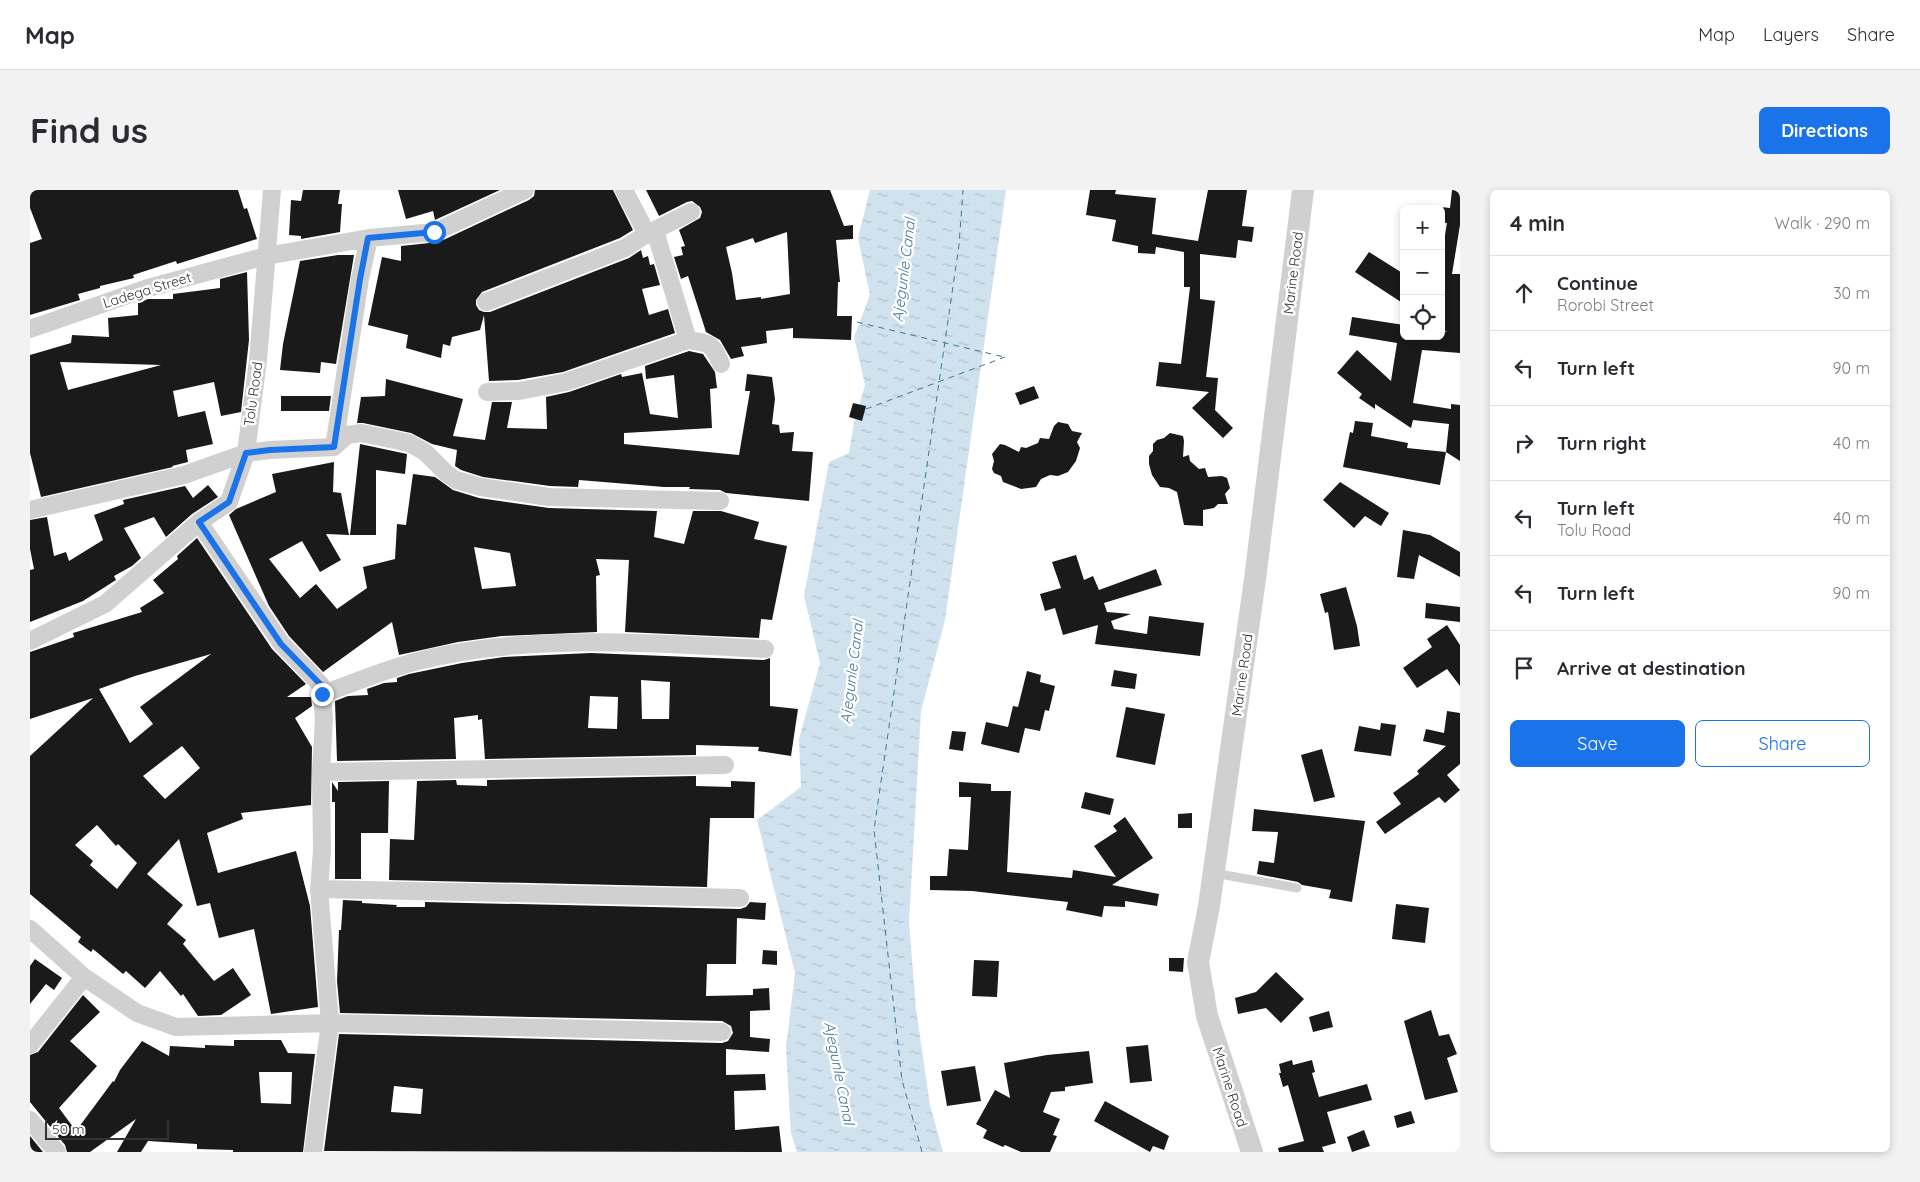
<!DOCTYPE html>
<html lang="en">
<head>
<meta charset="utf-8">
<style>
  body { margin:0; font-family:Quicksand,sans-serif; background:#f2f2f3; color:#2b2b33 }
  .controls { position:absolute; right:15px; top:15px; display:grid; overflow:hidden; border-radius:8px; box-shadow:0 2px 8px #0003 }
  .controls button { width:45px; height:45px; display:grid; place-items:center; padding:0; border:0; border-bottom:1px solid #e1e1e2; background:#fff; color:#2b2b33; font:25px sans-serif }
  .scale { position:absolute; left:15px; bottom:12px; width:124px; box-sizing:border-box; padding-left:5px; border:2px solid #333; border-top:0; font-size:14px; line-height:18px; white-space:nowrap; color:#333; -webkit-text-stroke:4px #fff; paint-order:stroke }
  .stop { position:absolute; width:15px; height:15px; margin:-11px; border:4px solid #1a73e8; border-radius:50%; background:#fff }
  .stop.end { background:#1a73e8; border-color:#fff; box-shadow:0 1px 5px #0008 }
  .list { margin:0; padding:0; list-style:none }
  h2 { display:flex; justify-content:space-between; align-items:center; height:65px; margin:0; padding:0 20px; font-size:21px }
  h2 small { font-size:16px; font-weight:400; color:#7c7c81 }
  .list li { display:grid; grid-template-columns:32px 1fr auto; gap:15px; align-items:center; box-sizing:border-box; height:75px; padding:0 20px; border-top:1px solid #e1e1e2 }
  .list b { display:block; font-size:19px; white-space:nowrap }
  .list p { margin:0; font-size:16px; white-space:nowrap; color:#7c7c81 }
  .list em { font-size:16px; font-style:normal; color:#7c7c81 }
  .actions { display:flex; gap:10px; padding:15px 20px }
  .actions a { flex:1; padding:11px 0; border:1px solid #1a73e8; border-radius:8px; text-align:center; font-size:18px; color:#1a73e8 }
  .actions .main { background:#1a73e8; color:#fff }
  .icon { flex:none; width:28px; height:28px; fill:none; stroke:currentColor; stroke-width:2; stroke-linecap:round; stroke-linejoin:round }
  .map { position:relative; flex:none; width:1430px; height:962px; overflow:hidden; border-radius:8px }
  header { display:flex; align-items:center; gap:30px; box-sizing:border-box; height:70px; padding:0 25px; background:#fff; border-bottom:1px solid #e1e1e2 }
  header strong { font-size:24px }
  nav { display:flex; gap:28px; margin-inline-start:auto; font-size:18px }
  .intro { display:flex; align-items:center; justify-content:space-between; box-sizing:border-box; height:120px; padding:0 30px }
  h1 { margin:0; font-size:35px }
  .button { padding:12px 22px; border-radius:8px; background:#1a73e8; color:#fff; font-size:18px; font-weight:700 }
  main { display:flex; gap:30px; padding:0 30px }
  aside { flex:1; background:#fff; border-radius:8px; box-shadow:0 2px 8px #0003 }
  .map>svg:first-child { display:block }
</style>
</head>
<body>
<header>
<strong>Map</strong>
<nav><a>Map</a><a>Layers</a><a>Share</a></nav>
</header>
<div class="intro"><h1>Find us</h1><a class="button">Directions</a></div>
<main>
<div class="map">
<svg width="1430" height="962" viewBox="0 0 1430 962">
  <defs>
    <pattern id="water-ripples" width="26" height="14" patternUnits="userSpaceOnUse" patternTransform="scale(1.25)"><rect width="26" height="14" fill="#cfe2ee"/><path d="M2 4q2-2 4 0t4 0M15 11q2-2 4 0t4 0" fill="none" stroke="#b2c2cd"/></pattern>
  </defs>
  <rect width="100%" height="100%" fill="#fff"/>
  <path fill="url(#water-ripples)" d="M840,0H976L915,430L891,521L879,732L886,819L900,915L913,962H767L761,943L756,858L765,783L727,630L771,597L769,549L790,473L774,406L799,272L819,263L824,233L835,195L824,147L840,105L828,48Z"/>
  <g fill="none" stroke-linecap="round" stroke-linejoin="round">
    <path stroke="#3f7597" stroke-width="1" stroke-dasharray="6 5" stroke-linecap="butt" d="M827,132L974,167
      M836,219L975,167
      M892,962L872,890L844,640L929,55L933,0"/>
  </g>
  <path fill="#1a1a1a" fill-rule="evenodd" d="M0,0H208L214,19L217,18L227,49L147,74L146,71L103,85L104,88L70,96V98L48,104L50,110L0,125V53L12,49L0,18Z
    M273,0H310L308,14H312L310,42L271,49V46L259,45L261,10L271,11Z
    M368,0H470L405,30L403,21L376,29Z
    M505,0H583L603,40L590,48L452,102L446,110V115L449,120L454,122H460L599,68L611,60L613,68L618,66L620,75L624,74L630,95L612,99L619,125L638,119L645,143L533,182L488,190L459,191L454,125L450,140L422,147L420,156L413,154L411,168L376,158L378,145L338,135L352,67L371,71V56L409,52L499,10L504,6Z
    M616,0H800L814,36L823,35V49L806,50L810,92H808L807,126H822L821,150L763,148V138L736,141L737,153L711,157L714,166L701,169L690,150L676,142L658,86L651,89L644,67L653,65L651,57L655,56L649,40L670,28L672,22L670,17L662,11L657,12L629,26ZM757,42L760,104L731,109V107L706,110L702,83L696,57L723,48L725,53Z
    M1060,0H1086L1085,4L1126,8L1122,44L1168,51L1178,0H1217L1212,36L1224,37L1222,52L1208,50L1206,68L1170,64V109L1185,111L1176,187L1188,188L1185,220L1203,238L1193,248L1162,218L1179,202L1126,196L1129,172L1151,174L1160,97H1154V62L1126,57L1125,64L1108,63V56L1082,51L1086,30L1056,25Z
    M1422,0H1430V35L1422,84H1430V163L1392,160L1383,213L1421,219V214L1430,215V271L1416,262L1419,234L1383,230L1381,238L1345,214V219L1329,208L1332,204L1307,183L1327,160L1361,191L1367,153L1319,145L1322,127L1374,135V146H1411V141L1417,142L1411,138V70L1417,33L1411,32V17L1420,18Z
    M1339,62L1374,84V114L1325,82Z
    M308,65H324L306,174L291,172L290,183L250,180L253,154L270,71Z
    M217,82L219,150L211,222L191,226L184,192L143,201L148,227L175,221L183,254L156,260L158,272L142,276L143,277L11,307L0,263V165L41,153L42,145L79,147L78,128L108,125V113L118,109H143V104L190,98V89ZM30,172L131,175L38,200Z
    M659,161L673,164L685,182L687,198L680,199L682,238L594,243V254L709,265L720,201H715L717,184L742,187L745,209L742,234L749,235L750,243L764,242L762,261L783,262L779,311L696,303L690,300L659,299L660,297H634L549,290L548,297L520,296L453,287L431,280L425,276L427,260L402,254L381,243L333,233H327L331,207L355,206L356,189L433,209L423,246L455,250L462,212H482L477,238L517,239L516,207L539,202L591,184L592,187L612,183L620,224L648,228L644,185L616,189L615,176Z
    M1004,196L1009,208L990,215L985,203Z
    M251,206H301L299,221H251Z
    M823,213L836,216L832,231L819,227Z
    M1325,231L1343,233L1341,246L1378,253L1377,258L1416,262L1410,295L1313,277L1320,242L1323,243Z
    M1028,232L1038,234L1042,241L1052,243L1047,252L1050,258L1046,271L1038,282L1028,286L1020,285L1011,289L1006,297L991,299L973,292L971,286L964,283L962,279L964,271L962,264L970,254L975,255L989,262L991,257L996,258L1008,253L1010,248L1019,249L1024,236Z
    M1140,243L1153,246L1154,251L1153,267L1159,265L1160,271L1169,279L1175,278L1178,287L1192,286L1197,288L1200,298L1195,304L1198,314H1188L1184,318L1173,320V336L1154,335L1147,302L1139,298L1130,297L1122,285L1119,274V266L1123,261V254L1127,250L1134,248Z
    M330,254L377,264L375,284L346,280V345H320Z
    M304,272L303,302L311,303L319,345L296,344L311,370L290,382L272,351L239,369L270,408L286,394L307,419L337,398L333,377L365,369L367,334L376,335L383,284L405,287L423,300L449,308L519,318L627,321L624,347L654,354L663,321H691L729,332L724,349L757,356L742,430L731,429L729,448L595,442L599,370L566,369L570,385L566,386L567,442L472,446L428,452L369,465L362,432L293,482L259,446L239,416L199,325L206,319L246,302L242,284ZM444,357L480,363L486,396L452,399Z
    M1310,292L1359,323L1351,336L1335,326L1324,338L1293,310Z
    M178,295L188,307L162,324L136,347L124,327L94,338L111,368L102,376L84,386L86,390L53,411L0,432V380L4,379L0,359V330L17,327L24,366L36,362L39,371L73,350L64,325L94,314L93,310L155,296L163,308Z
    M1373,340L1400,345L1430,362V387L1389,365L1384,389L1367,387Z
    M167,348L242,459L276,494L257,507H281L282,516L265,528L282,557L281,615L211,623L213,629L177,643L188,683L266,661L280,716L288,817L241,824L224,739L189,748L180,713L167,716L149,649L117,684L153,715L137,734L156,750L153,754L184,791L203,778L221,805L191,825L168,826L153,804L151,806L130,781L115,798L96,781L93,784L63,759L61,762L48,752L51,747L0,704V566L63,508L0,529V462L44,447L43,443L112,422L110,418L134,403L123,390L148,369L147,366ZM181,464L110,517L123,534L100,553L69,499L105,486ZM152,556L170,578L135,609L113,586ZM67,635L86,656L88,654L107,673L87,699L60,675L63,671L45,655Z
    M1046,365L1054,390L1063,386L1069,400L1126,379L1132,395L1074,413L1077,422L1101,424L1081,431L1084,439L1117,444L1119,426L1174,433L1170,466L1065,454L1068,435L1033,445L1025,418L1015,421L1010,404L1031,398L1022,372Z
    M1316,397L1327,436L1330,456L1304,460L1298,422L1295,423L1290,404Z
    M1396,413L1430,417V432L1395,428Z
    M1417,435L1430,455V496L1417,479L1387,498L1373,478L1402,457L1397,449Z
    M561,463L734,470L740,468V516L768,519L761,566L728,561L729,557L666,555V565L455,569L452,529L448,530V525L424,528L426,569L307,571L305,511L318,506L338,505L337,499L354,493L367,492V488L379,484L432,473L474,467ZM611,490L640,492L639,529H612ZM560,506L588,507L587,539L558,538Z
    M1084,480L1107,484L1105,499L1081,496Z
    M997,481L1011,485L1010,492L1025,496L1019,521L1015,520L1010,541L995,538L989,563L951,554L956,532L978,537L983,516L988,517Z
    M1096,517L1135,524L1125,575L1086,567Z
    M1417,521L1430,523V574L1417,585L1430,600L1415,613L1409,607L1355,644L1346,632L1371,614L1363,603L1389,584L1387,581L1416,556L1393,551L1396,539L1414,543Z
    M1351,533L1366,535L1361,566L1324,561L1329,536L1350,540Z
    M922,541L936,542L933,561L919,559Z
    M1292,559L1305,607L1284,612L1271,565Z
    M666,586V596L701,597V591L725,592L724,628H680L677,697L359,690L360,649L384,650L387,591L426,590L427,595L457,596V590Z
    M359,591L358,643H331V689H305V612H302V592L308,601V592Z
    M929,592L961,594V601H981L977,682L1042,688L1043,680L1086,687L1064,656L1087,641L1083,636L1095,627L1123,668L1082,695L1129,704L1127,716L1095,711V717L1074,716L1072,727L1036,720L1038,712L942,701L900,700V686H917L919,659L938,660L941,607H929Z
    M1055,602L1084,609L1080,625L1051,618Z
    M1224,619L1335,631L1322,712L1299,708L1301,700L1272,695L1268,692L1227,684L1229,671L1244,673L1248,642L1222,641Z
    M1162,623V638H1148V624Z
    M313,710L332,711V713L367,715L366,717H395V712L710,719L716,717L720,712L736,713L735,730L707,728L706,774H677L676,806L723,805V799L739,798L740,820L720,821V847L740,849L739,862L696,859V885L735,884L736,900L704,901L705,940L749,936L752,962L294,961L309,844L692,853L698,851L703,843L701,836L692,831L310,823L307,791L309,740H311ZM364,896L393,899L391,924L361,922Z
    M1366,714L1399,718L1395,753L1362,749Z
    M733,760L747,761V775L732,774Z
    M1139,768H1154L1153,782L1139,781Z
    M5,769L32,788L24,800L16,794L0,814V776Z
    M944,770L969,771L967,807L942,806Z
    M1246,782L1274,809L1251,833L1236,818L1208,824L1205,808L1226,802Z
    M53,805L70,822L40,851L67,876L29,918L46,941L83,891L84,892L90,880L112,851L139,866L140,856L175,858V855L204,856V850H251L258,863L285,864L273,962H203V960L167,959V954L118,951L111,962H87L106,929L60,962H37L35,955L0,912V865L8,862ZM229,882H262L261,914L231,913Z
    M1401,820L1409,846L1419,844L1427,864L1417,868L1428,902L1395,910L1374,831Z
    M1299,821L1303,837L1283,842L1279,827Z
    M1118,855L1122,891L1100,893L1096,857Z
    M1059,861L1063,893L1035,897V901L1021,902L1013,922L1030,929L1023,945L1027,946L1020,962H991L975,955L973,957L953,948L957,940L946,934L965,900L980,908L974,873L1017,865Z
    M1262,870L1263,875L1282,870L1285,882L1282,883L1289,907L1337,894L1342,910L1297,922L1306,953L1292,957L1294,962H1249L1248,958L1274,951L1258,895L1253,897L1249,883H1251L1249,874Z
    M945,876L951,911L917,916L911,881Z
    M1075,911L1139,946L1134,960L1123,956L1120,962L1064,931Z
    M1381,921L1385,933L1367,938L1364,926Z
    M1334,940L1340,956L1322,962L1317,947Z
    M0,946L13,962H0Z"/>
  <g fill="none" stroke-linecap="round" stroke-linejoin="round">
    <path stroke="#d0d0d0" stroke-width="9" d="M1184,683L1267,698"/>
    <path stroke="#d0d0d0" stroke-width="18" d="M594,0L617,44
      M625,41L658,150C680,153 682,153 691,174
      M456,112L595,58L617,44L661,22
      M0,139L118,98L236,66L339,48L405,42L495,0
      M457,202L489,201L536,192L658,150
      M304,257L330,89L339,48
      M0,320L154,285L216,263L240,260L304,257L317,245L331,243L379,253L395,262L416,283L426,290L451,297L519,307L690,311
      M169,332L251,453L291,495L294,529L291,582L292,661L289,699L300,833L283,962
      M0,451L75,414L169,332L199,312L216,263L228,170L242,0
      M292,504C324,493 356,479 388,471C498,443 623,453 735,459
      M291,582L695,575
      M289,699L710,708
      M0,739L54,787L107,823L146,837L300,833L692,842
      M0,855L54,787
      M0,930L27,962"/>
    <path stroke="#d0d0d0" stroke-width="22" d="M1222,962L1177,826L1168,772L1179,716L1225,389L1273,0"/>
  </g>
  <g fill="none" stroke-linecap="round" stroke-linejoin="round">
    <path stroke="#1a73e8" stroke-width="6" d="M292,504L291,495L251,454L169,332L199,312L216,263L240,260L304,257L330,89L338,48L404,42"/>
  </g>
  <g text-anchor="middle" stroke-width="5" stroke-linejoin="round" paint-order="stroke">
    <g font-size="14" fill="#333" stroke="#fff">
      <text transform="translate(1263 83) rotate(-83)" y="5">Marine Road</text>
      <text transform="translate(117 100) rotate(-17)" y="5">Ladega Street</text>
      <text transform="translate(223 204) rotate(-82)" y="5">Tolu Road</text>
      <text transform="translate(1212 485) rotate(-82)" y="5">Marine Road</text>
      <text transform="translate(1200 897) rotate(72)" y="5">Marine Road</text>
    </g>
    <g font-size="15" font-style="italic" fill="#3f7597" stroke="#fff">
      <text transform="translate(874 80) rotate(-83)" y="5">Ajegunle Canal</text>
      <text transform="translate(822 482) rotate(-83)" y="5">Ajegunle Canal</text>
      <text transform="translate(809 883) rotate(79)" y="5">Ajegunle Canal</text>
    </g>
  </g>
</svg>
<div class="controls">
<button>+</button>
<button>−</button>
<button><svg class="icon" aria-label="locate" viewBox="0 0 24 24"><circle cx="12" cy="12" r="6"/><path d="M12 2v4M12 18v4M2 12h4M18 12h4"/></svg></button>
</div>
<div class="scale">50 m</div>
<div class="stop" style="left:404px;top:42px"></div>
<div class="stop end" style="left:292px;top:504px"></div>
</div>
<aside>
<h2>4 min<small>Walk · 290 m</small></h2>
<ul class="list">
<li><svg class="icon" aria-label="ahead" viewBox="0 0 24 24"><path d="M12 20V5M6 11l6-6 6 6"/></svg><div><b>Continue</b><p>Rorobi Street</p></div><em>30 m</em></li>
<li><svg class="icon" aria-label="left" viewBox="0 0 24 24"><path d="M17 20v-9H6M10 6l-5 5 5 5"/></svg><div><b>Turn left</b></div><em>90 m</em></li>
<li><svg class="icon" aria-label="right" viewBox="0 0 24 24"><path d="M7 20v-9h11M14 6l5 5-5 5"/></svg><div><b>Turn right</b></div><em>40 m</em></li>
<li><svg class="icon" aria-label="left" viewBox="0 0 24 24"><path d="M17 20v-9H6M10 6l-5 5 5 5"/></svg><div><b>Turn left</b><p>Tolu Road</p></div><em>40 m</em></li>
<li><svg class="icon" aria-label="left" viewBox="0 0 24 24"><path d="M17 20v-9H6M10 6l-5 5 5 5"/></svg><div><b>Turn left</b></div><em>90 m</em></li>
<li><svg class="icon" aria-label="arrive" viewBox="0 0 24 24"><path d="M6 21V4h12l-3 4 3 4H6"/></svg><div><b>Arrive at destination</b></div></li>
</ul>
<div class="actions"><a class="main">Save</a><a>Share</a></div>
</aside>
</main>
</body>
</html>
